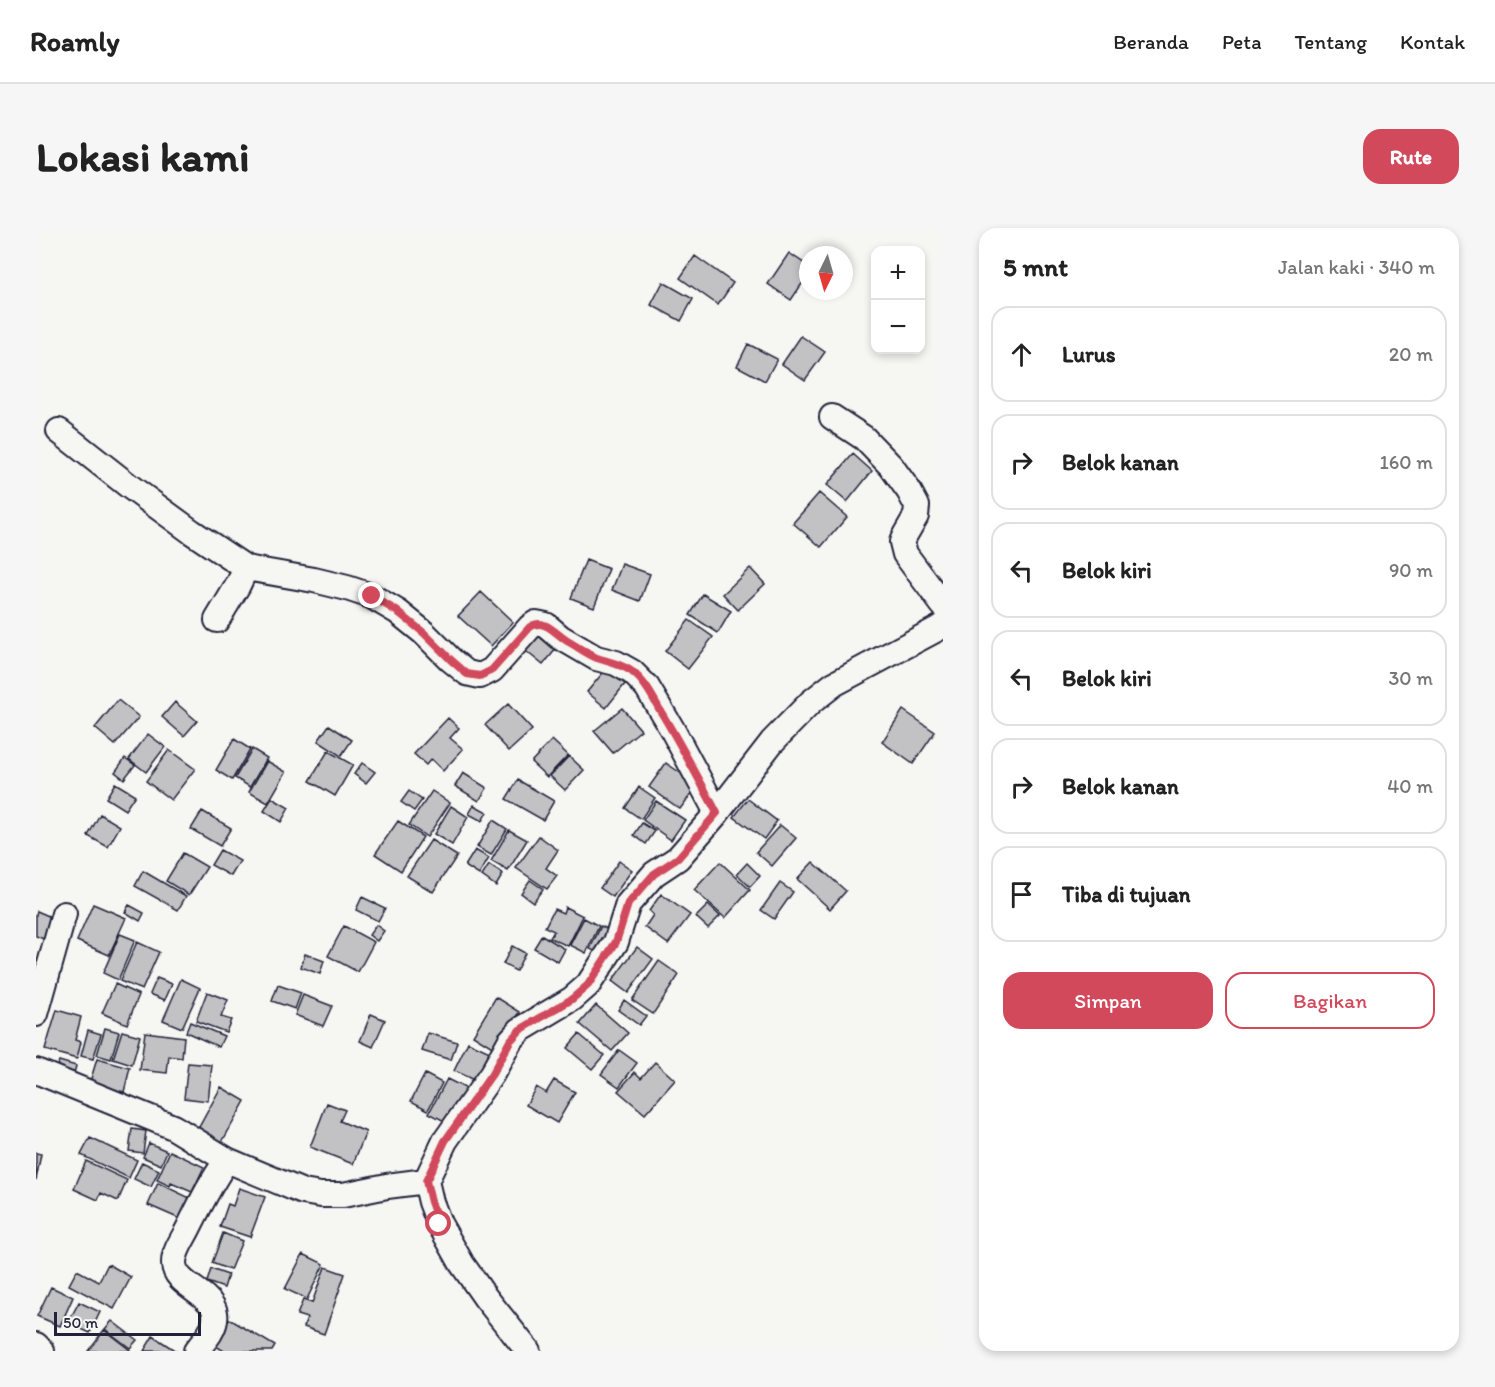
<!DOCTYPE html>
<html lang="id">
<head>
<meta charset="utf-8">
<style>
  body { margin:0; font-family:Itim,sans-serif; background:#f6f6f6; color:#222 }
  .controls { position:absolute; right:18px; top:18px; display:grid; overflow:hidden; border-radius:12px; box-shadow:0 3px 9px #0003 }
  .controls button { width:54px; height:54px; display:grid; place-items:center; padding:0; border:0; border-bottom:2px solid #e0e0e0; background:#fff; color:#222; font:30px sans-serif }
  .compass { position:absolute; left:763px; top:18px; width:54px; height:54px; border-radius:50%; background:#fff; box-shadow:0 3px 9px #0003; rotate:185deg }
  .scale { position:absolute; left:18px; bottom:15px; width:147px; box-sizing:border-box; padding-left:6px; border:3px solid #22223b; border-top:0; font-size:16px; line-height:21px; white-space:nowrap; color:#22223b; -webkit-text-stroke:4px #f6f6f2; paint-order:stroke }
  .stop { position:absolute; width:18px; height:18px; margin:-14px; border:4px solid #d1495b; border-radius:50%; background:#fff }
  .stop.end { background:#d1495b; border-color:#fff; box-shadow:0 2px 6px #0008 }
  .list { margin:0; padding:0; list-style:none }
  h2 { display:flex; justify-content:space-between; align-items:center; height:78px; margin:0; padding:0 24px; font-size:26px }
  h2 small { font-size:20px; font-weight:400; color:#767676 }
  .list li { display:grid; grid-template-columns:39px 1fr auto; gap:18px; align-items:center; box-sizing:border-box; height:96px; margin:0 12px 12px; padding:0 12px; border:2px solid #e0e0e0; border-radius:18px }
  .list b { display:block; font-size:22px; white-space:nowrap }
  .list em { font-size:20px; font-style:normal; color:#767676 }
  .actions { display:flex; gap:12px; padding:18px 24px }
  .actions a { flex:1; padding:14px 0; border:2px solid #d1495b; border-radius:18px; text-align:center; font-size:21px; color:#d1495b }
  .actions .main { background:#d1495b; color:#fff }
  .icon { flex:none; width:33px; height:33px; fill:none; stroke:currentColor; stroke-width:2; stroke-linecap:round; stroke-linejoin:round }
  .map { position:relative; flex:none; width:907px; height:1123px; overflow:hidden; border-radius:18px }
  header { display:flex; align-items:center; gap:36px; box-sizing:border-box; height:84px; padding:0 30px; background:#fff; border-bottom:2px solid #e0e0e0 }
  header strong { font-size:28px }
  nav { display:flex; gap:33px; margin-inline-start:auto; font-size:21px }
  .intro { display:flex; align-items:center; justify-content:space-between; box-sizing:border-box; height:144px; padding:0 36px }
  h1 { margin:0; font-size:42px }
  .button { padding:15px 27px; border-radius:18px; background:#d1495b; color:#fff; font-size:21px; font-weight:700 }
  main { display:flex; gap:36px; padding:0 36px }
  aside { flex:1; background:#fff; border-radius:18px; box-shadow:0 3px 9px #0003 }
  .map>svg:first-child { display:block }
</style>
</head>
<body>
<header>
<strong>Roamly</strong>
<nav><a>Beranda</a><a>Peta</a><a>Tentang</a><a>Kontak</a></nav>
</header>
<div class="intro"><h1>Lokasi kami</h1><a class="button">Rute</a></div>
<main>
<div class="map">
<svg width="907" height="1123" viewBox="0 0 907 1123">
  <rect width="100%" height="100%" fill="#f6f6f2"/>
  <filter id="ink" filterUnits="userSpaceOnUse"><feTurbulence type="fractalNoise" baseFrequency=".0167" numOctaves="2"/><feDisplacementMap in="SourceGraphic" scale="12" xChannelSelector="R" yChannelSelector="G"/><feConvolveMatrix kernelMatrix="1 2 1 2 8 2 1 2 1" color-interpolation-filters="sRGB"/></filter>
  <g filter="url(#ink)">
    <path fill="#c2c2c4" stroke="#22223b" stroke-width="1.5" d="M753,25L772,38V47L755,72L732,56Z
      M659,28L697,55L682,77L644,50Z
      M627,54L657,71L645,93L615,77Z
      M765,108L789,124L769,152L746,136Z
      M712,116L741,131L729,153L701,138Z
      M817,226L836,243L811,274L791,257Z
      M783,265L811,289L785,319L757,295Z
      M550,332L573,341L558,379L535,370Z
      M586,336L614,346L604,373L576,362Z
      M714,340L729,356L702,382L687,366Z
      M445,364L477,394L455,418L422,388Z
      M667,366L695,383L682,405L654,387Z
      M653,392L677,409L652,441L629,423Z
      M503,399L524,416L507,437L486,420Z
      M570,441L589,456L570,480L551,464Z
      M82,472L103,489L79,517L59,500Z
      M139,474L161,493L148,508L126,489Z
      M472,476L496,502L473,523L449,497Z
      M586,480L605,502L577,525L558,503Z
      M867,482L899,504L877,536L846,514Z
      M412,490L423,500L414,510L427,521L407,543L395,531L390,537L378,526Z
      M293,497L316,512L305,528L282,513Z
      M112,506L129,519L110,544L93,531Z
      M198,511L214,521L196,552L180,542Z
      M516,512L532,527L511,549L495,534Z
      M216,521L231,530L214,559L199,550Z
      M133,522L159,541L135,572L110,553Z
      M292,523L317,537L299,568L274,553Z
      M533,528L548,542L529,562L514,548Z
      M89,530L99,537L88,551L79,544Z
      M231,533L250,544L232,575L213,564Z
      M326,535L339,544L330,555L318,546Z
      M630,535L662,557L644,581L613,559Z
      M427,545L451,560L443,573L419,558Z
      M482,552L518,573L507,592L470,571Z
      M79,555L99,567L89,582L70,570Z
      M603,559L619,570L605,591L589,580Z
      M373,563L386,572L378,583L365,574Z
      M396,563L414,575L391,609L373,597Z
      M236,570L253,580L245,594L228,583Z
      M712,571L741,593L728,611L698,589Z
      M620,573L649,592L635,612L607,592Z
      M438,577L451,584L446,593L433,586Z
      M415,578L432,589L416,617L398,606Z
      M166,583L195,600L184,618L155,601Z
      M64,586L84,598L72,619L52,608Z
      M457,592L471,601L455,627L441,619Z
      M362,593L387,609L365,643L339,626Z
      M606,595L619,603L610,616L598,607Z
      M744,597L760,610L736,638L720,624Z
      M473,602L491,612L472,643L455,633Z
      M503,608L522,622L510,640L521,648L511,661L480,640Z
      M395,612L421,628L397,664L371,648Z
      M184,622L204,633L195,648L175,637Z
      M439,622L453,630L443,647L429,638Z
      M147,625L171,639L153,667L130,653Z
      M583,633L596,642L577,669L564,660Z
      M684,634L714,662L689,690L658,662Z
      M777,634L810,663L794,681L761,651Z
      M711,635L724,648L714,659L701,646Z
      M453,637L467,646L460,658L446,648Z
      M107,643L150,668L142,682L99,658Z
      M494,652L507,661L497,674L485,665Z
      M744,655L757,664L738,691L725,682Z
      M625,666L654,687L632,716L609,699L617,687L613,683Z
      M326,669L349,680L342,693L320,682Z
      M57,676L90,690L73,727L41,713Z
      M93,677L108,685L104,693L89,684Z
      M672,677L684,688L672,700L660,689Z
      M529,679L547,688L532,718L514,710L518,703L509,699L518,681L527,685Z
      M1,683L24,693L15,714L0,708V686Z
      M548,690L563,698L550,725L534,717Z
      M340,697L348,703L341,713L333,707Z
      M308,698L338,714L322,744L292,728Z
      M565,698L578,704L567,727L554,721Z
      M84,706L99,712L82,752L67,745Z
      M506,707L529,721L522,734L498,720Z
      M101,714L123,724L106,762L84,753Z
      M476,718L489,725L480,743L467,736Z
      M601,719L617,731L592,765L576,753Z
      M269,726L288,733L284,746L265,739Z
      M623,733L643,747L617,786L596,772Z
      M121,750L136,756L129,772L114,766Z
      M145,751L164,760L146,800L127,792Z
      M79,756L103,767L91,796L66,785Z
      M242,757L265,765L259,781L236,773Z
      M171,764L192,772L185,789L195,792L190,804L160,793Z
      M267,767L296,778L287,798L259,787Z
      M460,769L484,784L461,822L437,807Z
      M588,772L610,788L603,797L582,782Z
      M560,777L592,805L576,823L544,796Z
      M21,782L45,789L39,812L45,814L41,831L9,822Z
      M335,786L349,792L337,819L324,813Z
      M154,794L188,808L183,819L150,804Z
      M69,800L83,804L75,831L61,827Z
      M52,802L65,806L57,831L45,828Z
      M86,803L104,808L96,837L77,831Z
      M109,804L148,809L146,830L133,828L131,845L104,842Z
      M392,805L421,814L415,832L386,823Z
      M543,806L568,827L556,841L531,820Z
      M432,814L458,826L442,854L418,843Z
      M583,822L601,835L583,859L565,846Z
      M61,831L94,840L88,864L75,861L73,866L54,854Z
      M23,833L40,838L36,853L18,847Z
      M619,834L639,852L609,886L582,863L599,844L605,850Z
      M152,835L176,837L172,873L148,870Z
      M389,846L406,855L392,882L375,873Z
      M411,851L433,862L418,898L393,885Z
      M518,852L539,864L521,895L490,877L500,859L510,865Z
      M185,859L209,873L186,914L162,901Z
      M291,875L309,882L304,893L330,904L317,936L274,919Z
      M96,901L110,903L107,925L93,923Z
      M54,910L101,932L93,950L45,927Z
      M113,915L131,923L125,937L107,929Z
      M134,923L168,939L156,964L135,955L134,958L121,952Z
      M0,925L5,926L0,952Z
      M50,933L91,952L82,973L65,965L62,972L38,961Z
      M106,934L123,942L115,959L98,951Z
      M122,955L154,970L144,991L112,977Z
      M203,960L229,969L214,1009L184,999L192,976L197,978Z
      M187,1005L206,1013L194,1042L176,1035Z
      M267,1026L288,1036L271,1071L249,1061Z
      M72,1036L95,1049L78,1081L33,1057L41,1042L63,1054Z
      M289,1039L309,1046L288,1106L268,1099L271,1090L261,1087L267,1072L276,1075Z
      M175,1041L192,1047L188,1060L171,1054Z
      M15,1059L37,1069L24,1098L1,1088Z
      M43,1074L64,1084L54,1105L32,1095Z
      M190,1089L239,1118L236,1123H188L175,1115Z
      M76,1093L101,1112L94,1120L69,1101Z
      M68,1102L94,1122L93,1123H52Z
      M117,1108L140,1123H108Z"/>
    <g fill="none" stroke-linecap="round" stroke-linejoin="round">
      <defs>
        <path id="minor" d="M796,189L828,210L855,238L873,263L881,278L880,288L869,307L866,314L869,326L907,377
          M23,203L93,258L156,304L210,340
          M181,392L202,357L210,340L278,352L311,360L335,368L362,384L388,405L415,432L431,445L444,448L456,442L494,399L500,395L510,397L524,409L560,430L580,435L596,444L611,459L636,501L681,585
          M0,786L28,686
          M0,843L137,899L191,932
          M0,1117L6,1123
          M160,1123C165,1117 170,1111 174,1105C197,1066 138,1063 138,1035C138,1023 147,1011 152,1001C164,977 175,954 191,932L267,964L285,967H307L351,958L390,953
          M492,1123L449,1069L426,1036L403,995L395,974L390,953L409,913L456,846L474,813L484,802L536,771L552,757L580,714L592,676L618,646L642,630L681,585L736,514L775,474L798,456L907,398"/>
      </defs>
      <use href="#minor" stroke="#22223b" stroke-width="28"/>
      <use href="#minor" stroke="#f6f6f2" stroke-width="24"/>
    </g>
  </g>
  <g fill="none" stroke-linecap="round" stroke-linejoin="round" filter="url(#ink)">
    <path stroke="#d1495b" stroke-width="8" d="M336,368L362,384L388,405L415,432L431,446L444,448L456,442L494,399C509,389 520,407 533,414C542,419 551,426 561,430C573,434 585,436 595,443C609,453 617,470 625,484C645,517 663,551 681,585L642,630L618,646L592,676L580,714L552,757L536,771L484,802L474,813L456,846L409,913L390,953L395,974L403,996"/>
  </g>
</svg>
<div class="controls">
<button>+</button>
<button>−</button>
</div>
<svg class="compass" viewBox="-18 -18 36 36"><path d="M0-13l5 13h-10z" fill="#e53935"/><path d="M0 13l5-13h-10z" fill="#767676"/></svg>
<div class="scale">50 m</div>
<div class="stop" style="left:403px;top:996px"></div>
<div class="stop end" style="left:336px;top:368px"></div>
</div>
<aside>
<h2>5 mnt<small>Jalan kaki · 340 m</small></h2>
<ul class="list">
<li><svg class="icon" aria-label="ahead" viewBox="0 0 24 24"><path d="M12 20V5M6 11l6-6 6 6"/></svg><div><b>Lurus</b></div><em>20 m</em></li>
<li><svg class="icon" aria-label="right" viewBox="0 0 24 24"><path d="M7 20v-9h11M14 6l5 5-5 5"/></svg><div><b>Belok kanan</b></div><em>160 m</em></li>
<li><svg class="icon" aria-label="left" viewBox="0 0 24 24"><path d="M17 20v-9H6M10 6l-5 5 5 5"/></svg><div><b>Belok kiri</b></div><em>90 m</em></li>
<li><svg class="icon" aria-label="left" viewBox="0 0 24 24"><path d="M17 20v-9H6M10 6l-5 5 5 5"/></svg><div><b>Belok kiri</b></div><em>30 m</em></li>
<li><svg class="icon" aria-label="right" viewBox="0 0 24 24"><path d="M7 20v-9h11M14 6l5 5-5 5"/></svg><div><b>Belok kanan</b></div><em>40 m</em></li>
<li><svg class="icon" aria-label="arrive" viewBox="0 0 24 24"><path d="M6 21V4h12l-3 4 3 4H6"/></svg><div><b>Tiba di tujuan</b></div></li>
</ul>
<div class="actions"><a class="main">Simpan</a><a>Bagikan</a></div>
</aside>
</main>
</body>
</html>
